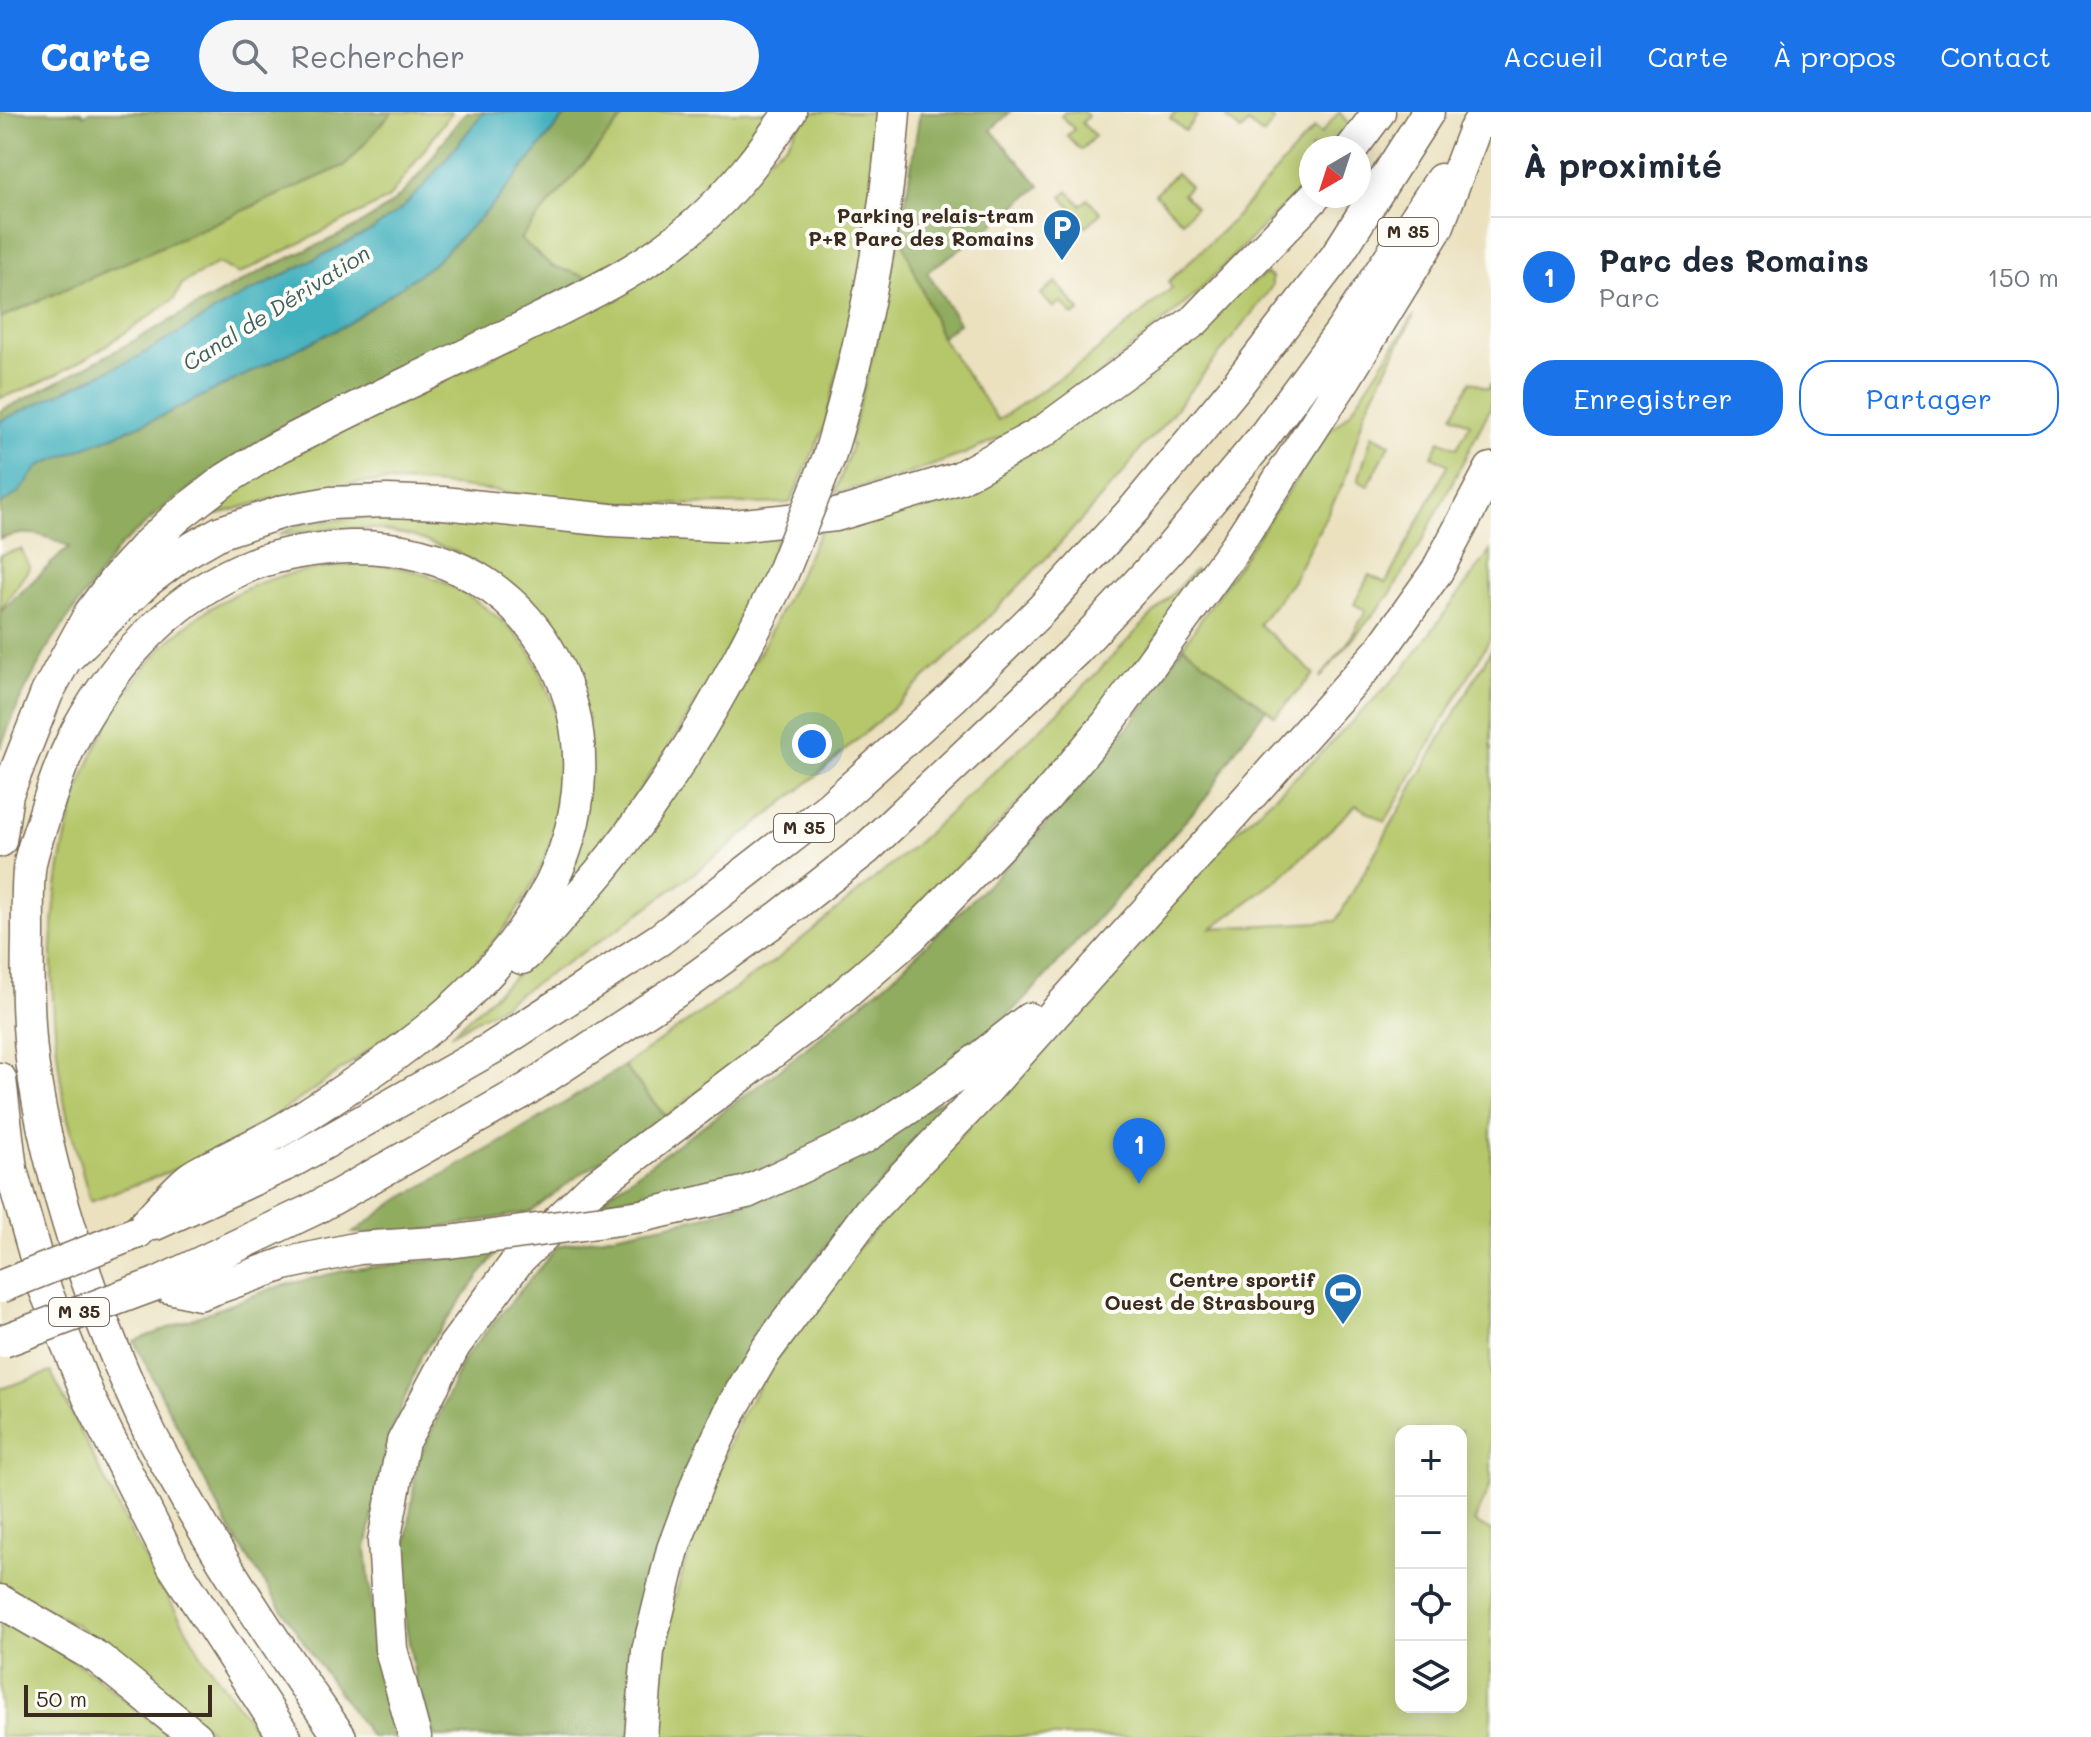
<!DOCTYPE html>
<html lang="fr">
<head>
<meta charset="utf-8">
<style>
  body { margin:0; font-family:Mali,sans-serif; background:#f6f6f7; color:#1f2937 }
  .controls { position:absolute; right:24px; bottom:24px; display:grid; overflow:hidden; border-radius:16px; box-shadow:0 4px 20px #0003 }
  .controls button { width:72px; height:72px; display:grid; place-items:center; padding:0; border:0; border-bottom:2px solid #e0e1e3; background:#fff; color:#1f2937; font:40px sans-serif }
  .compass { position:absolute; left:1299px; top:24px; width:72px; height:72px; border-radius:50%; background:#fff; box-shadow:0 4px 20px #0003; rotate:219deg }
  .scale { position:absolute; left:24px; bottom:20px; width:188px; box-sizing:border-box; padding-left:8px; border:4px solid #3b2a1e; border-top:0; font-size:22px; line-height:28px; white-space:nowrap; color:#3b2a1e; -webkit-text-stroke:6px #fdfcf7; paint-order:stroke }
  .you { position:absolute; left:812px; top:632px; width:28px; height:28px; margin:-20px; border:6px solid #fff; border-radius:50%; background:#1a73e8; box-shadow:0 0 0 12px #1a73e833 }
  .badge { display:grid; place-items:center; width:52px; height:52px; border-radius:50%; background:#1a73e8; color:#fff; font-size:26px; font-weight:700 }
  .pin { position:absolute; translate:-50% -66px; filter:drop-shadow(0 2px 4px #0008) }
  .pin::after { content:''; position:absolute; top:42px; width:28px; height:24px; background:inherit; clip-path:polygon(0 0,100% 0,50% 100%) }
  .list { margin:0; padding:0; list-style:none }
  h2 { display:flex; justify-content:space-between; align-items:center; height:104px; margin:0; padding:0 32px; font-size:34px }
  h2 small { font-size:26px; font-weight:400; color:#747a83 }
  .list li { display:grid; grid-template-columns:52px 1fr auto; gap:24px; align-items:center; box-sizing:border-box; height:120px; padding:0 32px; border-top:2px solid #e0e1e3 }
  .list b { display:block; font-size:30px; white-space:nowrap }
  .list p { margin:0; font-size:26px; white-space:nowrap; color:#747a83 }
  .list em { font-size:26px; font-style:normal; color:#747a83 }
  .actions { display:flex; gap:16px; padding:24px 32px }
  .actions a { flex:1; padding:18px 0; border:2px solid #1a73e8; border-radius:32px; text-align:center; font-size:28px; color:#1a73e8 }
  .actions .main { background:#1a73e8; color:#fff }
  .icon { flex:none; width:44px; height:44px; fill:none; stroke:currentColor; stroke-width:2; stroke-linecap:round; stroke-linejoin:round }
  .map { position:relative; flex:none; width:1491px; height:1625px; overflow:hidden }
  header { display:flex; align-items:center; gap:48px; box-sizing:border-box; height:112px; padding:0 40px; background:#1a73e8; color:#fff }
  header strong { font-size:38px }
  nav { display:flex; gap:44px; margin-inline-start:auto; font-size:28px }
  .search { width:560px; height:72px; background:#f6f6f7; display:flex; align-items:center; gap:20px; box-sizing:border-box; padding:0 28px; border-radius:44px; color:#747a83; font-size:30px }
  main { display:flex }
  aside { flex:1; background:#fff }
  .map>svg:first-child { display:block }
</style>
</head>
<body>
<header>
<strong>Carte</strong>
<div class="search"><svg class="icon" aria-label="search" viewBox="0 0 24 24"><circle cx="10" cy="10" r="6"/><path d="M15 15l6 6"/></svg>Rechercher</div>
<nav><a>Accueil</a><a>Carte</a><a>À propos</a><a>Contact</a></nav>
</header>
<main>
<div class="map">
<svg width="1491" height="1625" viewBox="0 0 1491 1625">
  <rect width="100%" height="100%" fill="#fdfcf7"/>
  <filter id="ink" filterUnits="userSpaceOnUse"><feTurbulence type="fractalNoise" baseFrequency=".0125" numOctaves="2"/><feDisplacementMap in="SourceGraphic" scale="16" xChannelSelector="R" yChannelSelector="G"/><feConvolveMatrix kernelMatrix="1 2 1 2 8 2 1 2 1" color-interpolation-filters="sRGB"/></filter>
  <filter id="wash" filterUnits="userSpaceOnUse"><feTurbulence type="fractalNoise" baseFrequency=".006" numOctaves="4" result="noise"/><feDisplacementMap in="SourceGraphic" scale="32" xChannelSelector="R" yChannelSelector="G"/><feGaussianBlur stdDeviation="1.8" result="paint"/><feColorMatrix in="noise" values="0 0 0 0 0 0 0 0 0 0 0 0 0 0 0 0 0 1.4 0 .05"/><feComposite in="paint" operator="in"/></filter>
  <g filter="url(#wash)">
    <rect width="100%" height="100%" fill="#ebe1bf"/>
    <path fill="#b5c76b" stroke="#787844" stroke-width="2" fill-rule="evenodd" d="M392,0H452L388,87L239,162L218,151L182,172L174,187C119,225 65,266 0,286V206L346,53Z
      M628,0H775L752,33L683,106L593,167L552,154L519,127Z
      M806,0H881L868,129L825,314L790,391C717,393 644,394 571,388C501,382 429,366 359,371C303,376 252,392 199,408L246,366L493,245L787,32Z
      M1065,0H1084L1088,4L1082,11L1095,24L1081,38L1067,24L1074,17L1061,4Z
      M1176,0H1192L1197,4L1185,19L1170,6Z
      M1233,0H1263L1274,9L1263,23L1248,11L1241,19L1227,7Z
      M1339,0L1350,13L1331,36H1311V60L1304,73L1193,185L1083,276L1019,317L964,342L894,367L835,381L852,333L849,331L881,211L900,123L941,225L998,308L1083,250L1172,176L1168,170L1232,109L1314,16L1321,22Z
      M1176,61L1190,74L1183,82L1196,95L1182,109L1155,82Z
      M1068,79L1081,93L1088,87L1101,101L1086,114L1062,85Z
      M1266,162L1272,165V174L1260,191L1158,319L1141,336L1125,359L1055,437L973,521L903,587L815,665L721,741L618,817L496,897L450,923L539,842L760,540L822,416L911,395Z
      M1056,170L1080,199L1073,204L1061,190L1053,196L1041,182Z
      M1414,203L1365,299L1344,370L1292,470L1259,512L1314,562L1275,604L1183,534L1329,319L1349,302Z
      M1471,269L1488,277L1491,271V295L1419,435L1389,484L1320,566L1347,532L1366,499L1354,492L1369,463L1386,471L1448,353L1432,344L1440,328L1457,336L1470,312L1453,303Z
      M1372,323L1390,332L1368,374L1358,369Z
      M380,403L778,424C731,551 654,663 572,770L570,763L588,607L487,458L456,440L412,424L374,417L331,416L278,423L301,412Z
      M21,437L30,455L0,499V443Z
      M1491,438V525L1385,710L1356,693L1280,766L1212,816L1336,809L1491,538V1371L1474,1410L1491,1419V1625H657V1593L671,1498L700,1403L741,1303L786,1233L852,1143L1227,728L1315,647L1403,558ZM1401,1319H1461V1595H1401Z
      M358,452C372,453 386,453 400,456C444,463 505,503 530,540C535,547 539,558 543,567C561,604 564,638 561,678C549,809 440,888 341,958C294,992 245,1026 192,1050C159,1065 124,1076 90,1089C83,1062 75,1034 68,1007C57,960 51,886 52,838C55,694 114,530 257,472C290,459 323,456 358,452Z
      M1195,458L1199,460L1116,586L885,834L666,1005L624,954L780,845L916,732L1065,594Z
      M51,1260L135,1429L204,1547L261,1625H218L133,1553L73,1511L0,1474V1277Z
      M0,1501L9,1505L97,1565L170,1625H0Z"/>
    <path fill="#90ac5f" stroke="#666b3e" stroke-width="2" d="M0,0H81L84,3L89,0H392L346,53L0,206Z
      M466,0H484L424,74L400,98L372,118L234,188L138,245L0,309V299C88,257 172,206 258,161C303,137 366,118 402,82C426,58 444,26 466,0Z
      M568,0H628L520,127L552,154L593,167L362,278L287,311L195,372L159,400L119,435L49,533L20,588L0,636V500L69,435C44,422 27,417 0,427V393L19,380L39,354L162,304L346,213L433,152L493,93Z
      M920,0H1010L991,18L1040,74L985,119L927,160L959,211L941,225L900,123Z
      M1183,534L1266,597L1234,640L1206,686L1025,887L953,953L853,1017L737,1070L598,1090L774,962L891,867L1028,733L1132,610Z
      M624,954L666,1005L572,1068L531,1100L404,1122L353,1121L395,1090L506,1027Z
      M973,974L846,1109L780,1192L717,1294L629,1625H436L417,1575L400,1480L417,1352L464,1246L558,1134L700,1106L816,1066L865,1025Z
      M497,1140L422,1242L386,1334L366,1437L379,1563L398,1625H371L315,1547L231,1420L134,1229L273,1176L347,1158Z"/>
    <path fill="#43b1be" stroke="#3f6e6e" stroke-width="2" d="M484,0H568L493,93L433,152L346,213L162,304L39,354L19,380L0,393V309L138,245L234,188L372,118L400,98L424,74Z"/>
  </g>
  <g filter="url(#ink)">
    <g fill="none" stroke-linecap="round" stroke-linejoin="round">
      <defs>
        <path id="trunk" d="M1352,36L1379,0
          M829,345C863,232 886,118 894,0
          M68,545L147,469L184,441L221,420L285,399L330,391L387,389L443,391L610,408L734,414L836,403L959,366L1044,319L1194,209L1315,84
          M0,729L7,682L47,581L91,500L115,468L146,434L178,404L226,367L271,339C359,292 451,252 540,207C594,180 650,153 696,112C733,79 762,41 790,0
          M522,846C540,831 556,810 572,792C661,694 725,580 782,462
          M0,967L11,1058L45,1177L89,1286L173,1453L285,1625
          M641,1104L747,1080L865,1025L958,963L1029,907
          M155,1112L289,1051L492,936L660,827L830,695L953,585L1040,499L1137,394L1234,277L1336,145L1428,0
          M138,1120C154,1103 171,1082 189,1067C199,1059 211,1055 222,1049C247,1036 274,1024 298,1008C390,950 489,883 543,786C635,624 545,431 350,435C317,436 284,441 253,452C174,483 117,547 77,619C61,650 52,678 42,711C37,727 30,743 29,759C27,779 28,800 28,821C27,869 27,921 35,969C54,1089 99,1211 150,1321C161,1343 174,1364 186,1386C232,1468 286,1547 340,1625
          M156,1172L314,1097L526,978L684,874L778,806L866,737L1075,539L1169,438L1262,327L1341,220L1441,68
          M156,1172L199,1182L284,1152L359,1136L449,1130
          M0,1489L98,1546L196,1625
          M415,1625L391,1537L384,1429L403,1330L454,1234L519,1147L591,1077L812,910L912,824L1045,686L1108,611L1232,440L1346,265L1437,116L1474,19
          M641,1625L648,1539L673,1437L699,1367L733,1294L765,1240L869,1100L986,978L1380,539L1437,459L1491,357"/>
      </defs>
      <use href="#trunk" stroke="#796a56" stroke-width="35"/>
      <use href="#trunk" stroke="#fff" stroke-width="32"/>
      <defs>
        <path id="trunk-bridge" d="M1474,19L1485,0
          M782,462L829,345
          M449,1130L641,1104
          M0,1175L138,1120
          M3,1229L156,1172"/>
      </defs>
      <use href="#trunk-bridge" stroke="#796a56" stroke-width="35" stroke-linecap="butt"/>
      <use href="#trunk-bridge" stroke="#fff" stroke-width="32"/>
    </g>
  </g>
  <defs>
    <symbol id="parking-pin" viewBox="-11 -11 22 30"><path d="M0 17L-7.5 6A9.5 9.5 0 1 1 7.5 6Z" fill="#1f6fb2" stroke="#fdfcf7"/><path d="M-3.5-5.5H1a3.5 3.5 0 0 1 0 7H-1V5.5H-3.5ZM-1-3.4V-.6H.8a1.4 1.4 0 0 0 0-2.8Z" fill="#fff"/></symbol>
    <symbol id="stadium-pin" viewBox="-11 -11 22 30"><path d="M0 17L-7.5 6A9.5 9.5 0 1 1 7.5 6Z" fill="#1f6fb2" stroke="#fdfcf7"/><path d="M0-5a6.5 5 0 1 0 0 10a6.5 5 0 1 0 0-10ZM-3.5-1.8h7v3.6h-7Z" fill="#fff"/></symbol>
  </defs>
  <g fill-rule="evenodd">
    <use href="#parking-pin" x="1040" y="94" width="44" height="60"/>
    <use href="#stadium-pin" x="1321" y="1158" width="44" height="60"/>
  </g>
  <g text-anchor="middle" stroke-width="8" stroke-linejoin="round" paint-order="stroke">
    <g fill="#fdfcf7" stroke="#75695f" stroke-width="2">
      <rect x="1378" y="106" width="60" height="28" rx="6"/>
      <rect x="774" y="702" width="60" height="28" rx="6"/>
      <rect x="49" y="1186" width="60" height="28" rx="6"/>
    </g>
    <g font-size="18" font-weight="bold" fill="#3b2a1e">
      <text x="1408" y="126">M 35</text>
      <text x="804" y="722">M 35</text>
      <text x="79" y="1206">M 35</text>
    </g>
    <g font-size="20" font-weight="bold" fill="#3b2a1e" stroke="#fdfcf7" text-anchor="end">
      <text x="1034" y="111">Parking relais-tram<tspan x="1034" dy="23">P+R Parc des Romains</tspan></text>
      <text x="1315" y="1175">Centre sportif<tspan x="1315" dy="23">Ouest de Strasbourg</tspan></text>
    </g>
    <g font-size="22" font-style="italic" fill="#3e605e" stroke="#fdfcf7">
      <text transform="translate(276 196) rotate(-32)" y="8">Canal de Dérivation</text>
    </g>
  </g>
</svg>
<div class="controls">
<button>+</button>
<button>−</button>
<button><svg class="icon" aria-label="locate" viewBox="0 0 24 24"><circle cx="12" cy="12" r="6"/><path d="M12 2v4M12 18v4M2 12h4M18 12h4"/></svg></button>
<button><svg class="icon" aria-label="layers" viewBox="0 0 24 24"><path d="M12 4l9 5-9 5-9-5zM3 14l9 5 9-5"/></svg></button>
</div>
<svg class="compass" viewBox="-18 -18 36 36"><path d="M0-13l5 13h-10z" fill="#e53935"/><path d="M0 13l5-13h-10z" fill="#747a83"/></svg>
<div class="scale">50 m</div>
<div class="you"></div>
<div class="pin badge" style="left:1139px;top:1072px">1</div>
</div>
<aside>
<h2>À proximité<small></small></h2>
<ul class="list">
<li><span class="badge">1</span><div><b>Parc des Romains</b><p>Parc</p></div><em>150 m</em></li>
</ul>
<div class="actions"><a class="main">Enregistrer</a><a>Partager</a></div>
</aside>
</main>
</body>
</html>
